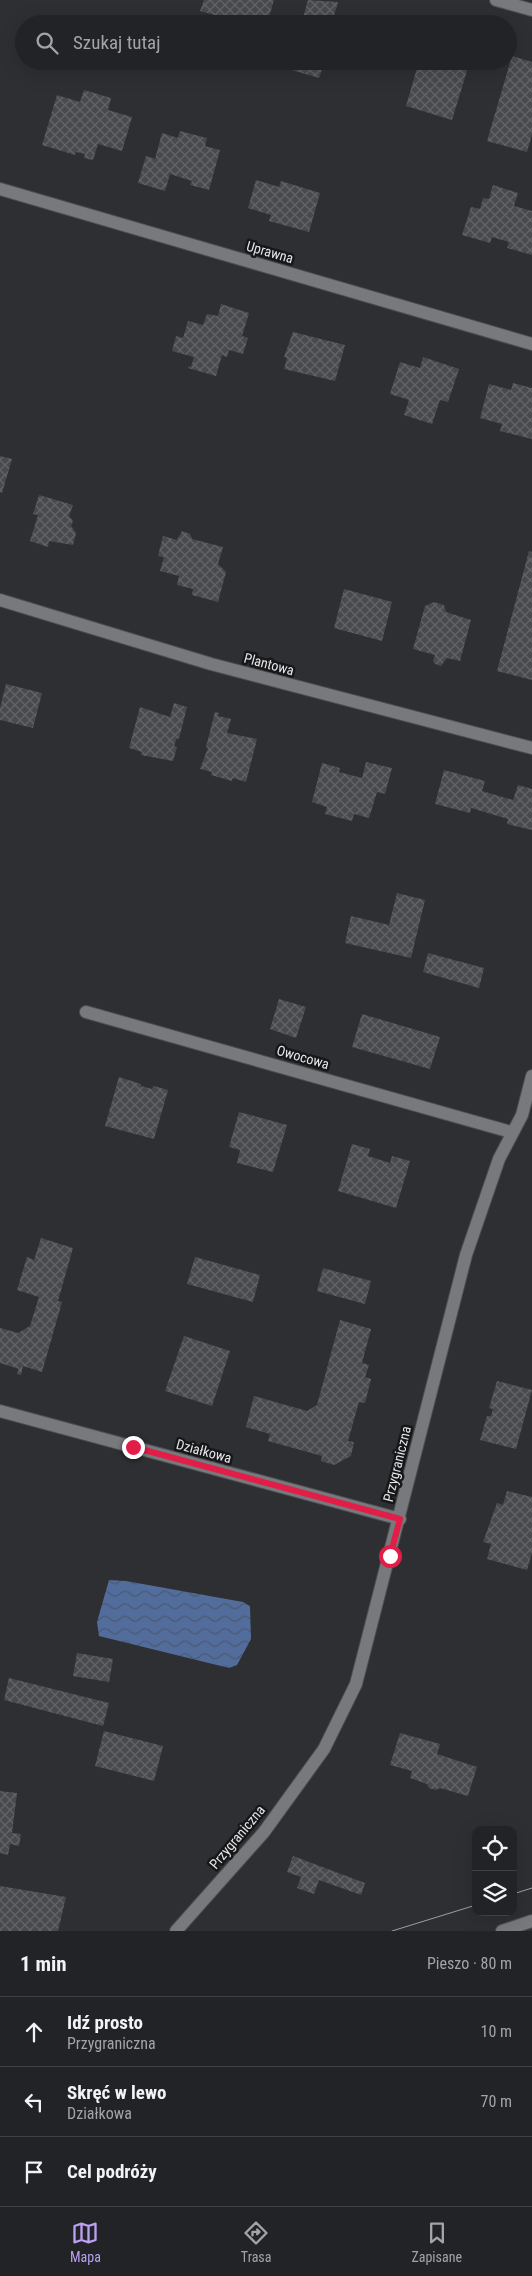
<!DOCTYPE html>
<html lang="pl">
<head>
<meta charset="utf-8">
<style>
  body { margin:0; font-family:"Roboto Condensed",sans-serif; background:#2a2b2e; color:#f1f3f6 }
  .controls { position:absolute; right:15px; bottom:15px; display:grid; overflow:hidden; border-radius:10px; box-shadow:0 5px 20px #0002 }
  .controls button { width:45px; height:45px; display:grid; place-items:center; padding:0; border:0; border-bottom:1px solid #3f4043; background:#222326; color:#f1f3f6; font:25px sans-serif }
  .stop { position:absolute; width:15px; height:15px; margin:-11px; border:4px solid #e11d48; border-radius:50%; background:#fff }
  .stop.end { background:#e11d48; border-color:#fff; box-shadow:0 1px 5px #0008 }
  .list { margin:0; padding:0; list-style:none }
  h2 { display:flex; justify-content:space-between; align-items:center; height:65px; margin:0; padding:0 20px; font-size:21px }
  h2 small { font-size:16px; font-weight:400; color:#a2a4a7 }
  .list li { display:grid; grid-template-columns:32px 1fr auto; gap:15px; align-items:center; box-sizing:border-box; height:70px; padding:0 20px; border-top:1px solid #3f4043 }
  .list b { display:block; font-size:19px; white-space:nowrap }
  .list p { margin:0; font-size:16px; white-space:nowrap; color:#a2a4a7 }
  .list em { font-size:16px; font-style:normal; color:#a2a4a7 }
  .icon { flex:none; width:28px; height:28px; fill:none; stroke:currentColor; stroke-width:2; stroke-linecap:round; stroke-linejoin:round }
  .map { position:relative; flex:none; width:532px; height:1931px; overflow:hidden }
  .search { position:absolute; background:#222326; box-shadow:0 5px 20px #0002; left:15px; right:15px; top:15px; height:55px; display:flex; align-items:center; gap:12px; box-sizing:border-box; padding:0 18px; border-radius:28px; color:#a2a4a7; font-size:19px }
  .sheet { height:275px; background:#222326 }
  nav { display:flex; justify-content:space-around; align-items:center; box-sizing:border-box; height:70px; border-top:1px solid #3f4043; background:#222326; font-size:14px; color:#a2a4a7 }
  nav a { display:grid; justify-items:center; gap:2px }
  nav .on { color:#bca0f2 }
  .map>svg:first-child { display:block }
</style>
</head>
<body>
<div class="map">
<svg width="532" height="1931" viewBox="0 0 532 1931">
  <defs>
    <pattern id="water-waves" width="16" height="10" patternUnits="userSpaceOnUse" patternTransform="scale(1.25)"><rect width="16" height="10" fill="#526d9c"/><path d="M0 5q4-4 8 0t8 0" fill="none" stroke="#4c5971"/></pattern>
    <pattern id="building-cross-hatch" width="8" height="8" patternUnits="userSpaceOnUse" patternTransform="scale(1.25)"><rect width="8" height="8" fill="#484a4d"/><path d="M0 0l8 8M0 8l8-8" fill="none" stroke="#626467"/></pattern>
  </defs>
  <rect width="100%" height="100%" fill="#2e2f32"/>
  <path fill="url(#water-waves)" d="M109,1580L126,1581L243,1602L250,1606L251,1639L237,1665L229,1668L99,1636L97,1622Z"/>
  <path fill="url(#building-cross-hatch)" d="M204,0H274L267,23L242,16L240,22L200,11Z
    M308,0L338,2L333,19L343,22L344,19L359,24H301Z
    M512,56L532,62V134L527,152L487,141Z
    M291,61H325L319,78L288,69Z
    M419,61H470L452,120L406,106Z
    M84,90L111,98L108,110L132,117L122,151L98,144L93,160L84,158L85,154L76,152L75,155L42,145L57,95L80,102Z
    M180,131L207,138L205,146L220,150L209,190L190,185L192,181L170,174L165,191L138,183L146,156L155,159L162,133L178,138Z
    M256,180L279,187L281,181L320,193L309,232L269,221L271,215L248,208Z
    M493,185L518,193L514,206L532,211V255L507,248L509,242L492,237L490,243L462,235L471,207L480,209L483,198L489,199Z
    M221,304L249,313L242,336L248,338L243,354L229,350L227,357L222,355L216,376L188,368L189,366L191,367L194,357L172,351L176,336L183,338L188,321L203,325L207,314L218,316Z
    M293,332L345,345L335,381L284,369L287,358L284,357Z
    M423,357L459,369L448,402L440,400L432,424L404,415L409,400L390,394L400,362L420,368Z
    M513,383L532,388V439L500,431L502,424L480,418L489,384L511,390Z
    M0,456L12,459L2,493L0,492Z
    M39,495L73,505L69,516L73,521L71,526L76,533L73,545L49,541L48,547L30,541L38,515L33,514Z
    M182,531L190,534L192,539L223,547L218,564L226,572L218,602L192,595L193,589L177,585L179,576L160,571L164,557L158,556L163,536L177,540Z
    M529,551L532,552V680L497,671Z
    M344,589L392,602L382,641L334,628Z
    M434,602L444,605L446,612L471,620L460,661L447,658L441,666L435,664L433,661L435,655L413,649L425,606Z
    M6,684L42,693L33,728L0,720V708Z
    M174,703L187,707L179,739L177,738L174,746L177,747L173,761L141,755L142,752L129,748L140,707L170,717Z
    M215,712L219,713L218,716L231,719L227,733L257,739L246,782L233,778L232,781L211,775L212,772L200,769L208,748L206,747Z
    M366,762L392,768L385,794L377,792L369,818L354,814L352,821L325,814L327,807L312,802L322,763L340,768L339,772L362,778Z
    M444,770L485,781L482,791L513,800L518,785L532,789V830L507,824L508,819L471,808L470,813L435,804Z
    M397,893L425,900L411,958L345,943L351,916L389,925Z
    M428,953L484,968L479,988L423,972Z
    M279,999L306,1007L296,1038L270,1029Z
    M362,1014L440,1037L430,1069L352,1047Z
    M119,1077L141,1084V1086L152,1089L154,1086L168,1090L154,1139L105,1126Z
    M239,1112L287,1125L273,1172L237,1163L240,1150L229,1147Z
    M352,1144L370,1149L368,1156L390,1163L392,1156L410,1161L396,1208L338,1191Z
    M41,1238L73,1248L58,1301L62,1302L42,1372L23,1366L21,1375L17,1374L19,1369L0,1363V1328L18,1333L30,1326L39,1297L17,1290L27,1257L34,1260Z
    M195,1257L260,1275L253,1302L187,1284Z
    M323,1268L371,1281L365,1304L317,1291Z
    M340,1320L371,1329L362,1363L369,1365L365,1377L371,1379L365,1403L359,1402L348,1441L354,1442L351,1456L334,1465L321,1461L322,1456L268,1441L270,1434L246,1427L254,1396L307,1411L317,1405Z
    M184,1336L230,1351L212,1406L165,1391Z
    M497,1381L532,1390L516,1449L480,1440L487,1416H491L493,1409L489,1408Z
    M507,1491L532,1497V1553L527,1570L487,1559L491,1544L483,1542L497,1503L503,1505Z
    M77,1653L113,1659L109,1682L73,1676Z
    M9,1678L109,1703L103,1726L4,1700Z
    M104,1731L163,1746L154,1781L95,1766Z
    M400,1733L440,1744L437,1754L477,1767L468,1796L440,1788L436,1790L429,1788L427,1784L410,1778L412,1771L390,1765Z
    M0,1791L17,1793L12,1833L21,1834L19,1846L10,1844L8,1855L0,1853Z
    M293,1856L365,1883L361,1895L319,1880L314,1894L297,1888L301,1877L287,1872Z
    M0,1886L66,1897L58,1931H0Z"/>
  <g fill="none" stroke-linecap="round" stroke-linejoin="round">
    <defs>
      <path id="minor" d="M496,0L532,10
        M0,189L532,344
        M0,600L211,664L532,748
        M86,1012L511,1132
        M0,1411L400,1519
        M176,1931L264,1832L324,1749L356,1684L466,1255L499,1159L522,1115L532,1076"/>
      <path id="secondary" d="M502,1931L532,1921"/>
    </defs>
    <use href="#minor" stroke="#4c4d50" stroke-width="14"/>
    <use href="#secondary" stroke="#4c4d50" stroke-width="14"/>
    <use href="#minor" stroke="#77797c" stroke-width="12"/>
    <use href="#secondary" stroke="#77797c" stroke-width="12"/>
    <path stroke="#9fa0a2" stroke-width="1" d="M513,1894L532,1888
      M392,1931L476,1905"/>
  </g>
  <g fill="none" stroke-linecap="round" stroke-linejoin="round">
    <path stroke="#e11d48" stroke-width="6" d="M133,1447L400,1519L390,1556"/>
  </g>
  <g text-anchor="middle" stroke-width="5" stroke-linejoin="round" paint-order="stroke">
    <g font-size="14" fill="#e5e6e8" stroke="#171719">
      <text transform="translate(270 252) rotate(16)" y="5">Uprawna</text>
      <text transform="translate(269 664) rotate(15)" y="5">Plantowa</text>
      <text transform="translate(303 1057) rotate(16)" y="5">Owocowa</text>
      <text transform="translate(204 1451) rotate(15)" y="5">Działkowa</text>
      <text transform="translate(397 1464) rotate(-76)" y="5">Przygraniczna</text>
      <text transform="translate(237 1837) rotate(-50)" y="5">Przygraniczna</text>
    </g>
  </g>
</svg>
<div class="controls">
<button><svg class="icon" aria-label="locate" viewBox="0 0 24 24"><circle cx="12" cy="12" r="6"/><path d="M12 2v4M12 18v4M2 12h4M18 12h4"/></svg></button>
<button><svg class="icon" aria-label="layers" viewBox="0 0 24 24"><path d="M12 4l9 5-9 5-9-5zM3 14l9 5 9-5"/></svg></button>
</div>
<div class="stop" style="left:390px;top:1556px"></div>
<div class="stop end" style="left:133px;top:1447px"></div>
<div class="search"><svg class="icon" aria-label="search" viewBox="0 0 24 24"><circle cx="10" cy="10" r="6"/><path d="M15 15l6 6"/></svg>Szukaj tutaj</div>
</div>
<section class="sheet">
<h2>1 min<small>Pieszo · 80 m</small></h2>
<ul class="list">
<li><svg class="icon" aria-label="ahead" viewBox="0 0 24 24"><path d="M12 20V5M6 11l6-6 6 6"/></svg><div><b>Idź prosto</b><p>Przygraniczna</p></div><em>10 m</em></li>
<li><svg class="icon" aria-label="left" viewBox="0 0 24 24"><path d="M17 20v-9H6M10 6l-5 5 5 5"/></svg><div><b>Skręć w lewo</b><p>Działkowa</p></div><em>70 m</em></li>
<li><svg class="icon" aria-label="arrive" viewBox="0 0 24 24"><path d="M6 21V4h12l-3 4 3 4H6"/></svg><div><b>Cel podróży</b></div></li>
</ul>
</section>
<nav>
<a class="on"><svg class="icon" aria-label="map" viewBox="0 0 24 24"><path d="M3 6l6-2 6 2 6-2v14l-6 2-6-2-6 2zM9 4v14M15 6v14"/></svg>Mapa</a>
<a><svg class="icon" aria-label="directions" viewBox="0 0 24 24"><path d="M12 3l9 9-9 9-9-9zM9 14v-3h6M13 9l2 2-2 2"/></svg>Trasa</a>
<a><svg class="icon" aria-label="saved" viewBox="0 0 24 24"><path d="M7 4h10v16l-5-4-5 4z"/></svg>Zapisane</a>
</nav>
</body>
</html>
